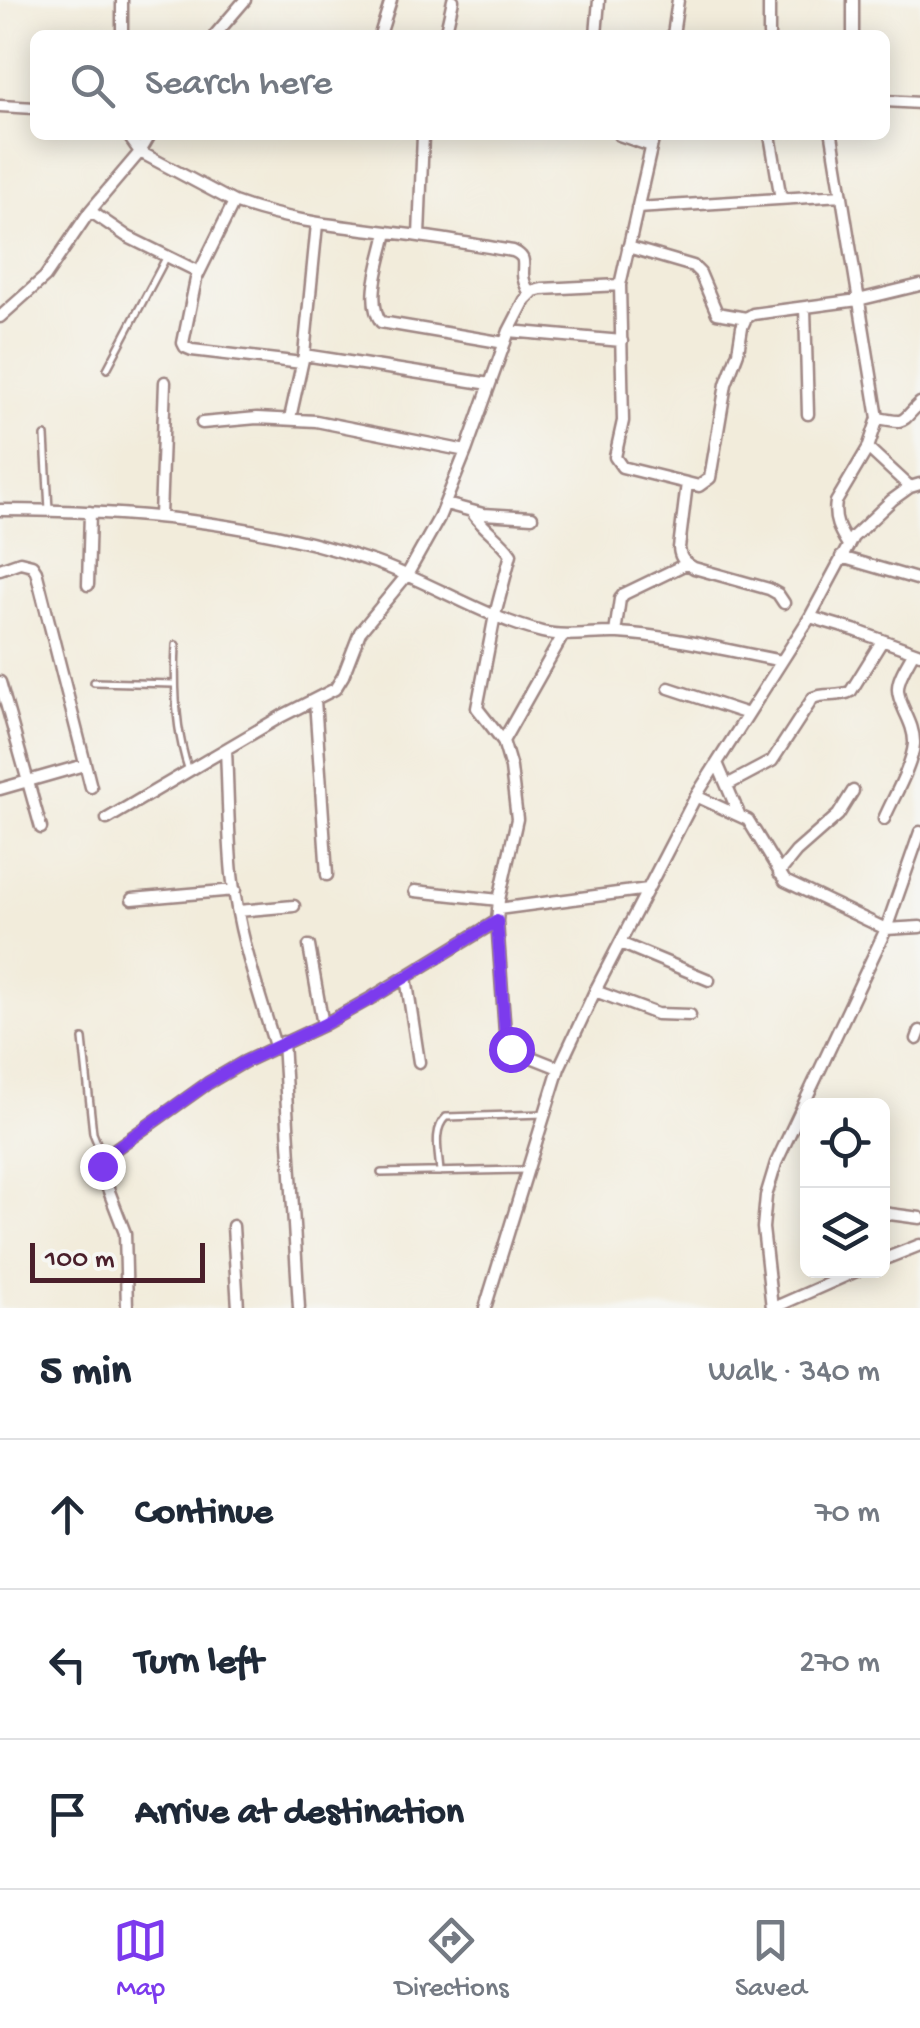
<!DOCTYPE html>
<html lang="en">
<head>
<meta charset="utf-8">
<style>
  body { margin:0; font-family:"Gochi Hand",sans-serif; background:#f2f2f3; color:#1f2937 }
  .controls { position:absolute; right:30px; bottom:30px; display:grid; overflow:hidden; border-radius:15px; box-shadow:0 5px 25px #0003 }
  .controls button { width:90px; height:90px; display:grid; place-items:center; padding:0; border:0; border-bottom:2px solid #e0e1e3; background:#fff; color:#1f2937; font:50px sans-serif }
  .scale { position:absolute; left:30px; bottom:25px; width:175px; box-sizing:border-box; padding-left:10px; border:5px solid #4a1f2b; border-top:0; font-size:28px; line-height:35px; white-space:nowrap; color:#4a1f2b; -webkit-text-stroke:8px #f6f6f2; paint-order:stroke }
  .stop { position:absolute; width:30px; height:30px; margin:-22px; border:8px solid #7c3aed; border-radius:50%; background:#fff }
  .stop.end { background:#7c3aed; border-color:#fff; box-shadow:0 2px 10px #0008 }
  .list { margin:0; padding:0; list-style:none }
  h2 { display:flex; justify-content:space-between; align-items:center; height:130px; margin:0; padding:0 40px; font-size:42px }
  h2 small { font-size:32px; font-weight:400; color:#747a83 }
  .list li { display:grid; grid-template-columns:65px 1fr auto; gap:30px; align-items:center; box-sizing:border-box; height:150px; padding:0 40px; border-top:2px solid #e0e1e3 }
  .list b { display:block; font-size:38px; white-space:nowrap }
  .list em { font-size:32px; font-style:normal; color:#747a83 }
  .icon { flex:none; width:55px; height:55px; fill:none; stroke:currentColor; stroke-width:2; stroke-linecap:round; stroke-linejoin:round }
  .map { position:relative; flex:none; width:920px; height:1308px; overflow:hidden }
  .search { position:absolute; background:#fff; box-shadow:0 5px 25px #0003; left:30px; right:30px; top:30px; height:110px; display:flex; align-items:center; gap:25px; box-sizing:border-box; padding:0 35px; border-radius:15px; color:#747a83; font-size:38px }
  .sheet { height:580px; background:#fff }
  nav { display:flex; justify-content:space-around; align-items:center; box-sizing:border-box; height:140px; border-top:2px solid #e0e1e3; background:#fff; font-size:28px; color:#747a83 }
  nav a { display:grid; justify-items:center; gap:5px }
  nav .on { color:#7c3aed }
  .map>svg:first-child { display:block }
</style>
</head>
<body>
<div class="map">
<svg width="920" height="1308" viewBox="0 0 920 1308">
  <rect width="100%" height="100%" fill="#f6f6f2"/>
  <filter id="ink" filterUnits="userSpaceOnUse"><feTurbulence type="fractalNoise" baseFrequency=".01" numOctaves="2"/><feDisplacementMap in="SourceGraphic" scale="20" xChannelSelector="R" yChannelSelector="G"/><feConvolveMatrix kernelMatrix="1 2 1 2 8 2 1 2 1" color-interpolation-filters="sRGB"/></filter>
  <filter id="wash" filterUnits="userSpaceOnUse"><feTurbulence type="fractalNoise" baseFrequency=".0048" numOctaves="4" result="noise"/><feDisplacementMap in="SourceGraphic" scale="40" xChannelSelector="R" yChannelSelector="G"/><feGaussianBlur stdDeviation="2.25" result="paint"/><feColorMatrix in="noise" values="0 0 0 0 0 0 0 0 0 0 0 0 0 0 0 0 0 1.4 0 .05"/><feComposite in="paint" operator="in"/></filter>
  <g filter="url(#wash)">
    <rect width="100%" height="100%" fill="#f2ecdb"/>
  </g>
  <g filter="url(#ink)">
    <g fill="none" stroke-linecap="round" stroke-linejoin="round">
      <defs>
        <path id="lane" d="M107,369L167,256
          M45,436L49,510
          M176,645C174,686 175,729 188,768
          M94,682L174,684
          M83,1039L93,1133L103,1158
          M440,1172C439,1154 432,1130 446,1117L544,1114
          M381,1173L526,1170"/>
        <path id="street" d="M122,0V35
          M215,35L245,0
          M380,35L391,0
          M445,35L453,0
          M596,35L599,0
          M673,35L678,0
          M769,35V0
          M853,35V0
          M885,101L920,103
          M0,106L35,108
          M128,135L140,152L234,202C294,224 356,227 419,236C450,240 481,246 513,251C526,257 523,261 523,274C523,281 526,287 530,294
          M619,135L651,146
          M654,135L620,285L623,421L615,457L622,467L699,486L710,478L726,384L738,352L742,327L746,318L753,314L858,300L920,285
          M770,135L781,199
          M832,135L878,418L868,448L836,502C833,520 839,530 848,545
          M234,202L196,279L183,343L185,347L192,350L302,363
          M637,208L842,195
          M90,211L128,237L199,272
          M387,232C382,258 365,300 381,322L505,343
          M419,236L423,135
          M628,247L693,266L700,273L717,313L746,318
          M805,308L808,414
          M0,317L45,277L90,211L140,152L150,135
          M509,331L622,341
          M304,355L490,384
          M290,418L304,355L317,224
          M878,418C908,424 900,422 920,403
          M202,423L257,418L316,421L466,451
          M868,448L910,487
          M687,483L679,548C680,559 685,563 694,568L769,589L778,594L784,603
          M446,504L483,514L532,517
          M0,510C126,510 255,521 374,562C431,582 483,617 542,632C567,638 593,632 618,633C673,636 729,651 782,661
          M471,511C483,529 501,539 511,554L495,615L477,708L503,741L511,768L517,819L499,900L497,921L505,1033L511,1049L559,1068
          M160,516L165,382
          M841,557L920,580
          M0,569L20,562L32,565L36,571L91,787
          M88,585L90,512
          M810,617L857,631L920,654
          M615,633L620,599L624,594L686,564
          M0,682L41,828
          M669,688L748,714
          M315,700L327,875
          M503,741L563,635
          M226,750C228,791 228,833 232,874C238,933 258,990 275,1046
          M717,763L739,814
          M727,785L772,761L813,698C825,692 839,698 851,691L882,641
          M0,789L84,765
          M696,796L748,820L785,881L886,929L920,927
          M107,819L282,716L335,689L343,676L360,632L407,575L439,518L466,451L509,331L525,300L534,291L542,289L620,285
          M884,819C893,798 912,766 914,744C915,723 898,705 898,690C897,678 908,663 913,653
          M779,873L796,852L838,815L853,791
          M415,891L499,900
          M132,899L235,890
          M498,909L648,889
          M238,911L294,906
          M620,943L709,980
          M309,946L323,1025
          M406,977L419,1062
          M595,991L657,1014L690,1015
          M917,1039L920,1031
          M283,1042L299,1308
          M882,1213L920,1218
          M233,1226L238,1308
          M882,1260L920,1245
          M127,1308L125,1233L102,1173L104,1160L111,1152L208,1083L244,1062L323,1025L373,997L497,921
          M485,1308L559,1068L595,991L696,796L810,617L853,537L892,500L910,487L920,484
          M772,1308L763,1228L766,1196L776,1163L886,929L920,832
          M773,1308L859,1270"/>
      </defs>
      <use href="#lane" stroke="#9e8683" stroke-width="10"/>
      <use href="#street" stroke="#9e8683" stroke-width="15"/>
      <use href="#lane" stroke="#fff" stroke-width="5"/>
      <use href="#street" stroke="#fff" stroke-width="10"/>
    </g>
  </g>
  <g fill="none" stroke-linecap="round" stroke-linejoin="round" filter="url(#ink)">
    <path stroke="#7c3aed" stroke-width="12" d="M102,1166L111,1152L208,1083L244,1062L323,1025L372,998L497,921L505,1033L511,1049"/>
  </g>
</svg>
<div class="controls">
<button><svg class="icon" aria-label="locate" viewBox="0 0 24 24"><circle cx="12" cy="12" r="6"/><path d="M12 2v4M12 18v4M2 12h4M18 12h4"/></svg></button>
<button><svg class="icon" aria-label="layers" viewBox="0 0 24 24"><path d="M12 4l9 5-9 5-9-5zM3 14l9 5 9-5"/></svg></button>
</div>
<div class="scale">100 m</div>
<div class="stop" style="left:511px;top:1049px"></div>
<div class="stop end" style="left:102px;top:1166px"></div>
<div class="search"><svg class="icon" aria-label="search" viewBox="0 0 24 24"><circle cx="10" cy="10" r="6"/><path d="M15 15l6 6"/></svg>Search here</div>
</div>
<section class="sheet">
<h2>5 min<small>Walk · 340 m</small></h2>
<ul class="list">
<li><svg class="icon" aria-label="ahead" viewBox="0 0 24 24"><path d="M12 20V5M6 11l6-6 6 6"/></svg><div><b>Continue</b></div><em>70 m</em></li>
<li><svg class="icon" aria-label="left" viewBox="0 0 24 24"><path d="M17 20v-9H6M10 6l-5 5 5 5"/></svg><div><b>Turn left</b></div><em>270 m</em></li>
<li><svg class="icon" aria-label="arrive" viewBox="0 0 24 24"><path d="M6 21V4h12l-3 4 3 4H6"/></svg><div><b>Arrive at destination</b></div></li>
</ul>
</section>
<nav>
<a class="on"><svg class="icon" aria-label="map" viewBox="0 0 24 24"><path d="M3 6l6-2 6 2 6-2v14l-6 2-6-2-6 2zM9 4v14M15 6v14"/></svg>Map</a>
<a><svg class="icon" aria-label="directions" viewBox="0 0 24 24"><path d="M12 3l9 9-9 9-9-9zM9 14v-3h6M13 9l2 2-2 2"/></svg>Directions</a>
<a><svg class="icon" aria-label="saved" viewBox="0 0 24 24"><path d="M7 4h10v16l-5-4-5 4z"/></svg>Saved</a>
</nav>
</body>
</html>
